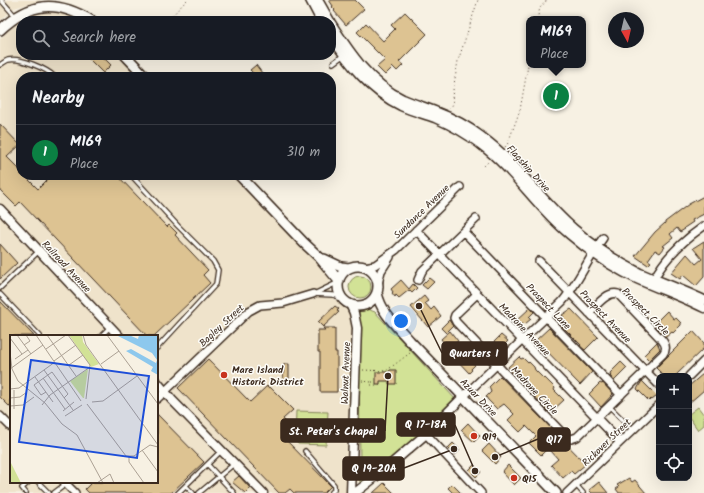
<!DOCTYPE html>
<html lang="en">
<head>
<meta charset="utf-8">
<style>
  body { margin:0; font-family:Kalam,sans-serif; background:#242831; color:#f1f3f6 }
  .controls { position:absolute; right:12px; bottom:12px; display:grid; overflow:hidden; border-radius:8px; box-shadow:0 4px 16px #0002 }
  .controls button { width:36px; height:36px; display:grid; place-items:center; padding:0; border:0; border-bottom:1px solid #363941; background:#171b24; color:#f1f3f6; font:20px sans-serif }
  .compass { position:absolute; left:608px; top:12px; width:36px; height:36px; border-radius:50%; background:#171b24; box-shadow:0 4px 16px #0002; rotate:172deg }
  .you { position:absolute; left:401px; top:321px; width:14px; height:14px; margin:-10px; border:3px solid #fff; border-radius:50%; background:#1a73e8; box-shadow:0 0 0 6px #1a73e833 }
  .badge { display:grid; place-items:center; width:26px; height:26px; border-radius:50%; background:#0b8043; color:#fff; font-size:13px; font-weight:700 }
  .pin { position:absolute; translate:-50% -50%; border:2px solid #fff; box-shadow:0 1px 4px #0006 }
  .popup { position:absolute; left:526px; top:16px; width:60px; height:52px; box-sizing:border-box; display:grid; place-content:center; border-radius:8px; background:#171b24; filter:drop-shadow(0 1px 3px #0005); font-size:13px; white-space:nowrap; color:#9ea1a6 }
  .popup b { font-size:15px; color:#f1f3f6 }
  .popup::after { content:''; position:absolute; left:50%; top:100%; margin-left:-8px; border:8px solid transparent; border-top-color:#171b24 }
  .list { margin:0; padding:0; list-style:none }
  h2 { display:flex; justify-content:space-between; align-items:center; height:52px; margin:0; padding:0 16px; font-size:17px }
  h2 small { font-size:13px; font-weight:400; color:#9ea1a6 }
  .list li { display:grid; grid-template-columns:26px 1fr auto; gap:12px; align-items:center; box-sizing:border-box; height:56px; padding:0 16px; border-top:1px solid #363941 }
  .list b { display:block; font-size:15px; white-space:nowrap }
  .list p { margin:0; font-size:13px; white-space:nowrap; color:#9ea1a6 }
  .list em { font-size:13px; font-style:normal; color:#9ea1a6 }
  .icon { flex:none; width:22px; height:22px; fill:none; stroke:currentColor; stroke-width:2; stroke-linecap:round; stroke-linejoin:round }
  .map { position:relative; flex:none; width:704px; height:493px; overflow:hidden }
  .search { position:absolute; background:#171b24; box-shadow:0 4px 16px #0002; left:16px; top:16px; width:320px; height:44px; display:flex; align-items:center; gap:10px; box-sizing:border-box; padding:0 14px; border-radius:16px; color:#9ea1a6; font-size:15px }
  .panel { position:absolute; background:#171b24; box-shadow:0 4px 16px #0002; left:16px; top:72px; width:320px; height:108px; border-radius:16px }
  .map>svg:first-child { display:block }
</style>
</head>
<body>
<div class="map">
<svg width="704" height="493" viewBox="0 0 704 493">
  <rect width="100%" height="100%" fill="#f7f1e3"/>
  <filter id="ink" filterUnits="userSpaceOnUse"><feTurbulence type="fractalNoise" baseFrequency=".025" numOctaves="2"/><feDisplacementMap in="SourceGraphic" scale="8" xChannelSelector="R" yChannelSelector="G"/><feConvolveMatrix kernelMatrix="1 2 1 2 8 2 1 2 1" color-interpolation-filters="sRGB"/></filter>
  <g filter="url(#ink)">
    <path fill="#efe3cb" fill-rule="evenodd" d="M0,0H42L14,8L0,21Z
      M50,7L78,16L82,21H21V55H116L123,62L130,60L146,77H21V175H240L336,270L329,284L332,298L342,302L350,310H359L360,482L347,483L346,493H0V39L22,17ZM11,336H157V482H11Z"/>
    <path fill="#d2e296" stroke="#86865a" d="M349 287a11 11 0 1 1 22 0a11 11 0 1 1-22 0Z
      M367,309L375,312L457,401L436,423L365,483L360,482L359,310Z
      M698,407L704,415V425L698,430L689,417V414Z
      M296,411L328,412L326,445L298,444L295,440Z"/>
    <path fill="#ddc392" stroke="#3b2a1e" d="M329,0H355L364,9L346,25L334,11L335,10L332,7L333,6Z
      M405,12L427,34L399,62L403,65L397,71L393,67L385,75L377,67L385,60L357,32L366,23L383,41L395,29L391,25Z
      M85,55H101L111,65L103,73Z
      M256,65L265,77H258L255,73L254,74L250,70Z
      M555,91L561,98L556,102L550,94Z
      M0,124L20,145L7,157L21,171V175H24L38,189L52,175H107L110,178L114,175H117L167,227L169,225L177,233L175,235L208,270L203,275L210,283L154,336H147L20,202L16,206L0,190Z
      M704,196V214L692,220L693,222L684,228L685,229L680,232L677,228L670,234L673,238L663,246L665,247L660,253L655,250L648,260L651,262L648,265L635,256L655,232L665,223V222L689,204Z
      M704,241V277L696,286L683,275L680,279L671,273L687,254L696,264L702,259L693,248Z
      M0,244L17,263L0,279Z
      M429,278L434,282L427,289L422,285Z
      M401,280L409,289L413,284L417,288L412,293L409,290L399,298L396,295L395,297L392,293L393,292L391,289Z
      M424,296L428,301L425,303L431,310L434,307L441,316L428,327L411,307Z
      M0,301L34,336H11V408L0,397Z
      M335,306L339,309L337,311L339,312L323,327L318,322Z
      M530,308L534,312L529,317L531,319L525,324L524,323L521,325L517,320Z
      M571,309L598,337L585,350L580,346L581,345L558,322L564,317L562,315Z
      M667,311L674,319L676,318L681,323V325L673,333L672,332L666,337L654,324Z
      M449,320L453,326L446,333L441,328Z
      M323,328H335V352H337V392H320V352H318V330H325Z
      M549,328L592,372L580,385L536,340Z
      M450,331L458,341L449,349L441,339Z
      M693,331L704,343V348L675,376H664L656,368Z
      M501,335L508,341L500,349L498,347L492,353L488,348Z
      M657,342L660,349L649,360L644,355Z
      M455,356L463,361L467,357L475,365L471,369L472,370L469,373L454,357Z
      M519,357L521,359L523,358L528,363L529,362L534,367L535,370L544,379L545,378L555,388L554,390L564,400L551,412L550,410L548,411L529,391L530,390L521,380L520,381L508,367Z
      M208,359L250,402L267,386L269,388L270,387L293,410L283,419L295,431L286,440L331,486L324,493H294L290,489L285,493H279L178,388Z
      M621,362L627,368L614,381L610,376L611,375L610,373Z
      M284,364H289V380H283Z
      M390,370H396V384H389V381H380V384H376V372H389Z
      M704,373V390L689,403V386Z
      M500,376L586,464L574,474L571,471L563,478L551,465L558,459L551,451L548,448L541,455L529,443L536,436L526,426L520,432L508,420L514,414L504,404L497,409L488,400L486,397L491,392L489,387Z
      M642,381L657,396L652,400L651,399L649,401L637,389Z
      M600,383L602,384L603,383L613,394L601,407L589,394Z
      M157,414L204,462L171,493H89L85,489L92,482H157Z
      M468,423L480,436L474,442L461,430Z
      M453,443L460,450L455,455L448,448Z
      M489,444L501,457L495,464L482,451Z
      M474,465L481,472L476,477L469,470Z
      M508,465L521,478L514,485L502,472Z
      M239,476L250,488L245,493L232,482Z
      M629,478L632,482L635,480L646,493H619L616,489L619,487L617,485Z
      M599,482L608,493H592L589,490Z
      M384,483L394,493H373Z
      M452,484L461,493H453L448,488Z"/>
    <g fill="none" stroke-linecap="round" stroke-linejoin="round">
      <defs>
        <path id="service" d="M1,0L15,16
          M333,63L344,55
          M0,65C2,64 5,61 8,60C20,57 47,69 55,77
          M131,175L178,226L213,261L218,270L216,284L157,348
          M0,288L39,251
          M0,294L40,336
          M313,294L333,295L342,297
          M314,294L339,282
          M101,336L110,327
          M609,406L633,430
          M305,451L334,485V490L331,493
          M208,465L234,493
          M38,482L49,493
          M576,485L583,493
          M186,486L193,493
          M26,493L22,488L29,482
          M54,493L66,484
          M178,493L222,450
          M199,493L234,464"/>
        <path id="minor" d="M416,230L620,442
          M464,232L621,395
          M539,261L659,385
          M365,267L375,265L396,250L460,187
          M654,279C665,257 684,240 704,226
          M418,280L422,271L476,219
          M378,284L381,271L390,257
          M477,294L455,315L454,318L456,322L564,435L571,439L577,437L663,354C667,349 666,345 662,340L618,294C607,291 596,306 589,313
          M689,376L704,361
          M463,397L562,302C578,283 588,259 603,238
          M157,399L249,311L260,305L283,303L313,294
          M0,416L11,427
          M426,434L481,493
          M64,482L75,493
          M567,493L659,405"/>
        <path id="tertiary" d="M310,0L321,21
          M318,0L330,21
          M331,23C350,53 370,83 403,99C414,104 426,107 437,112C453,118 469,127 482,137C518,163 541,201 574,229C594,246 616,261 640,273C661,282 683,290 704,300
          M331,36C349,64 370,91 401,106C412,111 424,114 435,118C451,125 466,133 480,144C514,169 536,207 569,234C590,252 613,268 637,279C659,289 683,297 704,308
          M0,209L119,336
          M350,304L354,313L357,328L351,493
          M157,382L172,400L263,493
          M355,493L383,471L426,434L463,397"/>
        <path id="secondary" d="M0,30C31,1 57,0 92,21
          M125,55L146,77
          M239,175L304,243L319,257L339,281
          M324,259L341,267L349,268
          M338 286a20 20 0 1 1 40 0a20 20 0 1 1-40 0Z
          M377,293C381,313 397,326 410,341L556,493"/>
      </defs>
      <use href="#service" stroke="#3b2a1e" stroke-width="6"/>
      <use href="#minor" stroke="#3b2a1e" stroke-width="10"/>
      <use href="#tertiary" stroke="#3b2a1e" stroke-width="11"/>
      <use href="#secondary" stroke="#3b2a1e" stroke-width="12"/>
      <path stroke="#3b2a1e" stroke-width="1" stroke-dasharray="1 3" stroke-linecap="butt" d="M537,19L540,8L547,0
        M167,21L187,0
        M450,109L453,104L452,96L458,61L478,0
        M505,147L508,143L520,110L529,60
        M484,166L489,161
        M363,370L386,371L410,353
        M362,381L371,382V385H381
        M372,382H376"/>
      <use href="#service" stroke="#fdfcf7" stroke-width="3.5"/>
      <use href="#minor" stroke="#fdfcf7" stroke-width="7"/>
      <use href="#tertiary" stroke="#fdfcf7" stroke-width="8"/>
      <use href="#secondary" stroke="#fdfcf7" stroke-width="9"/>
    </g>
  </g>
  <g fill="#c8321e" stroke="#fdfcf7" stroke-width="1.5">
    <circle cx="224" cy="375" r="4"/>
    <circle cx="474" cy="436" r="4"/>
    <circle cx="514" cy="478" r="4"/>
  </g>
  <g text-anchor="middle" stroke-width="3" stroke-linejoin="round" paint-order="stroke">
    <g font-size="10" fill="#3b2a1e" stroke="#fdfcf7">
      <text transform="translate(529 168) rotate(48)" y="4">Flagship Drive</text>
      <text transform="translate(421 211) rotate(-44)" y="4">Sundance Avenue</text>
      <text transform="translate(67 266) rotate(47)" y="4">Railroad Avenue</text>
      <text transform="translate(549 306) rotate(46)" y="4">Prospect Lane</text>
      <text transform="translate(646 311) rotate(45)" y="4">Prospect Circle</text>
      <text transform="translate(606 316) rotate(46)" y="4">Prospect Avenue</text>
      <text transform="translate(221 325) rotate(-43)" y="4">Bagley Street</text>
      <text transform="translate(525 329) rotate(46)" y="4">Madrone Avenue</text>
      <text transform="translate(345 373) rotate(-88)" y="4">Walnut Avenue</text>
      <text transform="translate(535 390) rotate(46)" y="4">Madrone Circle</text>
      <text transform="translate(479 397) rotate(46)" y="4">Azuar Drive</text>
      <text transform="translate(606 442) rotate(-44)" y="4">Rickover Street</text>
    </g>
    <g font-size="10" font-weight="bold" fill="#3b2a1e" stroke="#fdfcf7" text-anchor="start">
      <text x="232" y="373">Mare Island<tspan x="232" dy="12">Historic District</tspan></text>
      <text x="482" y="440">Q19</text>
      <text x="522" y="482">Q15</text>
    </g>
  </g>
  <g transform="translate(10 335)">
    <rect width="148" height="148" fill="#f7f1e3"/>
    <path d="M59,0H72L73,7L89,29L81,32ZM78,34L74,63H73L60,46ZM0,126L11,148H0Z" fill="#d2e296"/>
    <path d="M106,0H119L128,4L129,0H148V40L141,36L143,32L116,16L121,14L146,28L147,25L142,18Z" fill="#8dc8ed"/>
    <path fill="none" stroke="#aca194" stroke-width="1" d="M7,0L21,19M26,0L71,66M37,0L66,41M58,0L80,30L76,64M73,0L76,10L148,110M97,0L148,69M0,3L12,19M14,10L20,6L16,0M36,14L56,0M0,17L2,34L8,46L35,68L52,89L67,100L93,148M5,24L18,15M44,26L66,10M91,29L109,16M59,30L73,20M0,34L33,10M34,35L63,75M25,42L43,67M33,43L55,74M0,54L9,53L45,27M36,57L31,60L24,50L42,37L58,59L54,63M0,63L10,62L17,57M82,67L93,66L127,41M77,69L116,121H124L140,110L148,112M32,70L40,60L80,32M0,71L13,70L24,62M4,74V55M53,76L64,67M55,81L72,70M132,115L148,137M119,122V127L134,148M87,148L100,139L104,148"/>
    <path fill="#1d4ed8" fill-opacity="0.15" stroke="#1d4ed8" stroke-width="2" d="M21,25L139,41L127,123L9,107Z"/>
    <rect width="148" height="148" fill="none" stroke="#3b2a1e" stroke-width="2"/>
  </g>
  <path fill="none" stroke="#3b2a1e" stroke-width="1.5" d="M419 306L442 353M475 471L455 425M388 376L385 431M495 457L538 439M454 449L404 468"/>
  <g fill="#3b2a1e" stroke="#fdfcf7" stroke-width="1.5">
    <circle cx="419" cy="306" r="4"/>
    <circle cx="475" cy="471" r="4"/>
    <circle cx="388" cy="376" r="4"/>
    <circle cx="495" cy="457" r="4"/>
    <circle cx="454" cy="449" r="4"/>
  </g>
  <g fill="#3b2a1e" stroke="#3b2a1e" stroke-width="1.5">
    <rect x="442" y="342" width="65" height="23" rx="4"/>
    <rect x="397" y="413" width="58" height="23" rx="4"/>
    <rect x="281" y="419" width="104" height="23" rx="4"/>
    <rect x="538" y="428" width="32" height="23" rx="4"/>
    <rect x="343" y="457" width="61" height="23" rx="4"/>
  </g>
  <g font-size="11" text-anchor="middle" font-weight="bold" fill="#fff">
    <text x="474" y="357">Quarters I</text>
    <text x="426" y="428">Q 17-18A</text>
    <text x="333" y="435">St. Peter's Chapel</text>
    <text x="554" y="443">Q17</text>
    <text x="374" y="472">Q 19-20A</text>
  </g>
</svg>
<div class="controls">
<button>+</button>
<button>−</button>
<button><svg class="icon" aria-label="locate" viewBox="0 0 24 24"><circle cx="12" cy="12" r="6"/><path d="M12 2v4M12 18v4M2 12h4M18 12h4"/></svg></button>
</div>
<svg class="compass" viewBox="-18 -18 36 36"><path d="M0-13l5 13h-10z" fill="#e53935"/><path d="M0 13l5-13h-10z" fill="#9ea1a6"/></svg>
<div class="you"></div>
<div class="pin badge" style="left:556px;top:96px">1</div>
<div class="popup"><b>M169</b>Place</div>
<div class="search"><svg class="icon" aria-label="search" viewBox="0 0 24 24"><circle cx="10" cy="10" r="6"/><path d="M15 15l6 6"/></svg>Search here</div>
<section class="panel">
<h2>Nearby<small></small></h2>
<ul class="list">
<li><span class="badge">1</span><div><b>M169</b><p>Place</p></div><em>310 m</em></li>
</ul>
</section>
</div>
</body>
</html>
